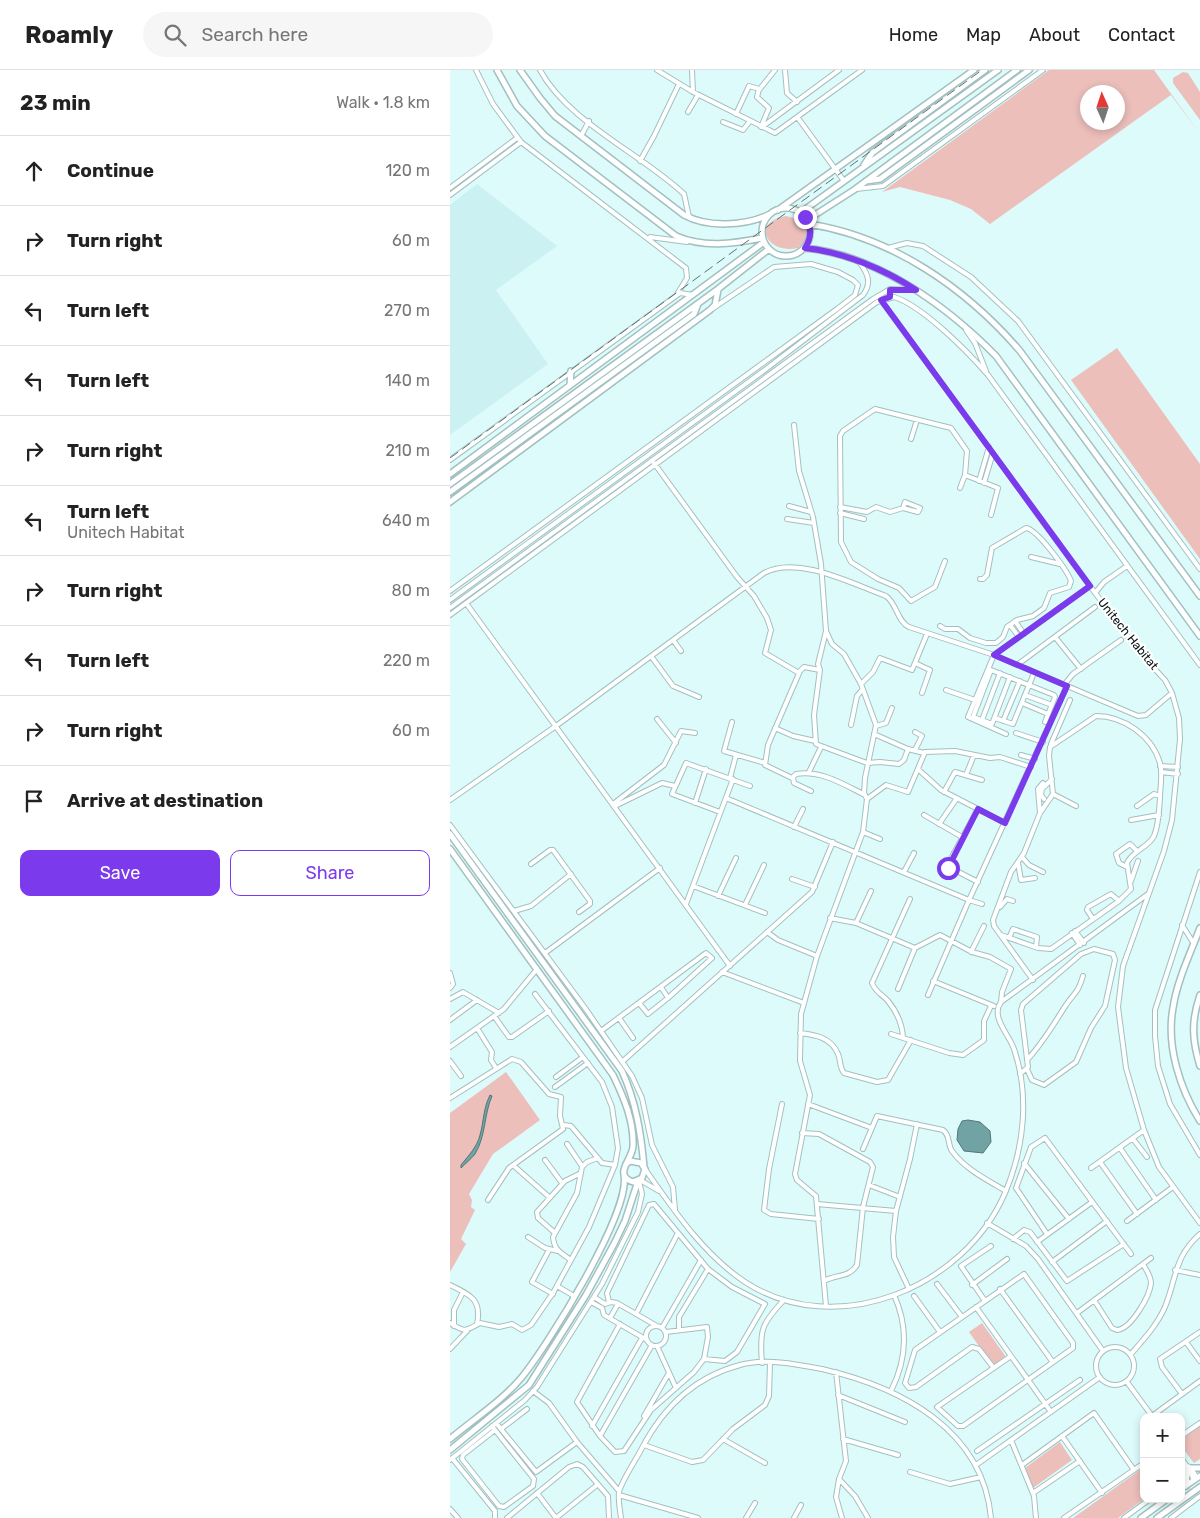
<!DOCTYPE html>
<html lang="en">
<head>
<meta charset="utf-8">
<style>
  body { margin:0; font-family:Rubik,sans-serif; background:#f6f6f6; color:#222 }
  .controls { position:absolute; right:15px; bottom:15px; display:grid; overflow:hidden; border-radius:10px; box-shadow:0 2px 8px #0003 }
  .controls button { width:45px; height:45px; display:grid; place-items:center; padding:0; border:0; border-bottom:1px solid #e0e0e0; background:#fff; color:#222; font:25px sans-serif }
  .compass { position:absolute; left:630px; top:15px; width:45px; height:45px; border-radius:50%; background:#fff; box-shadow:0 2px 8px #0003; rotate:357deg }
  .stop { position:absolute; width:15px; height:15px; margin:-11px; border:4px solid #7c3aed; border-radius:50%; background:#fff }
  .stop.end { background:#7c3aed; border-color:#fff; box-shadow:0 1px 5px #0008 }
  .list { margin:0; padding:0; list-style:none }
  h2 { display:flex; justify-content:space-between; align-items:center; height:65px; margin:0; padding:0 20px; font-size:21px }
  h2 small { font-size:16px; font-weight:400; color:#767676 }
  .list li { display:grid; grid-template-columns:32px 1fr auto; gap:15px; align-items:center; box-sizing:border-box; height:70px; padding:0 20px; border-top:1px solid #e0e0e0 }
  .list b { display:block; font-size:19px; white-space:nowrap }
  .list p { margin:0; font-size:16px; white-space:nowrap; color:#767676 }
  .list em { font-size:16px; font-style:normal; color:#767676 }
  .actions { display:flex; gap:10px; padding:15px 20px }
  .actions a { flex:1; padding:11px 0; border:1px solid #7c3aed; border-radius:10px; text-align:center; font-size:18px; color:#7c3aed }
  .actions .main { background:#7c3aed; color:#fff }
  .icon { flex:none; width:28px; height:28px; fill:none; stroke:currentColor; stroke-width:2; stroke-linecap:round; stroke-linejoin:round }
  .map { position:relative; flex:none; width:750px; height:1448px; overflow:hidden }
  header { display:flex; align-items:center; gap:30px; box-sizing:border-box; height:70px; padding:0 25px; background:#fff; border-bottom:1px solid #e0e0e0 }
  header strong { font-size:24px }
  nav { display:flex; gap:28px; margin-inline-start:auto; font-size:18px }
  .search { width:350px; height:45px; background:#f6f6f6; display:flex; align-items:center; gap:12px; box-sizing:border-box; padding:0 18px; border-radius:28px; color:#767676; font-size:19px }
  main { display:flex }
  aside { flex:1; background:#fff }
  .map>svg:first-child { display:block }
</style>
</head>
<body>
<header>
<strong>Roamly</strong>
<div class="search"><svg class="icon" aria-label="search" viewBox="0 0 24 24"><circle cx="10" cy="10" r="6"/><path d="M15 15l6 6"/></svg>Search here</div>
<nav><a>Home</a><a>Map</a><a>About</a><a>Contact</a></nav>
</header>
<main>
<aside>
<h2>23 min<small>Walk · 1.8 km</small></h2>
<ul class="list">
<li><svg class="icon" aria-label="ahead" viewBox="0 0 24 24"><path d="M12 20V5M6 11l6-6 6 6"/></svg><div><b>Continue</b></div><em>120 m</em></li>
<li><svg class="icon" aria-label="right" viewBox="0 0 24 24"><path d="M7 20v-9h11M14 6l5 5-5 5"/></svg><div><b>Turn right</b></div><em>60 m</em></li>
<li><svg class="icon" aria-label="left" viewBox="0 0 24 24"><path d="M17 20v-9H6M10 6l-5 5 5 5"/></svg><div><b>Turn left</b></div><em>270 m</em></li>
<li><svg class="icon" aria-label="left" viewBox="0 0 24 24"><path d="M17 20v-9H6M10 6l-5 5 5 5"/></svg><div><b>Turn left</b></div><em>140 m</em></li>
<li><svg class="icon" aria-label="right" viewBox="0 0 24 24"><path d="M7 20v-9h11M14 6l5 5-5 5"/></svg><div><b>Turn right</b></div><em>210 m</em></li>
<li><svg class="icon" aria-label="left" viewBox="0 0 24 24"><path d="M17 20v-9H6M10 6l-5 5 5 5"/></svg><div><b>Turn left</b><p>Unitech Habitat</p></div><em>640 m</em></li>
<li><svg class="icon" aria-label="right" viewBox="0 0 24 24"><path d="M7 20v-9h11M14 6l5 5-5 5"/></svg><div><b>Turn right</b></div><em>80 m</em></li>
<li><svg class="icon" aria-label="left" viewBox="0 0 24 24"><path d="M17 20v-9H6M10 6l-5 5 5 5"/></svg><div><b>Turn left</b></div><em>220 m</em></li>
<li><svg class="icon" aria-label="right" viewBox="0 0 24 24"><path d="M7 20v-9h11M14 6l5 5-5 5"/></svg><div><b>Turn right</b></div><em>60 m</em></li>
<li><svg class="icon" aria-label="arrive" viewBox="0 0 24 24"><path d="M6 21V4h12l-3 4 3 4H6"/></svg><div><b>Arrive at destination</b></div></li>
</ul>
<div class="actions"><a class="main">Save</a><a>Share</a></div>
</aside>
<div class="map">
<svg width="750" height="1448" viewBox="0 0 750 1448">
  <rect width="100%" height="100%" fill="#defbfc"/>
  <path fill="#cbf1f2" d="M27,114L107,176L46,220L98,294L0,365V135Z"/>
  <path fill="#ecbfbb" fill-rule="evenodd" d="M599,0H704L750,64L721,25L540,154L521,139L500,130L450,117L432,122ZM638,22H668V52H638Z
    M733,2L738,3L750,22V50L723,13V8Z
    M336,146L354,151L358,157L357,169L348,178C317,185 300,152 336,146Z
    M667,278L750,394V489L621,310Z
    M56,1002L90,1050L43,1084L19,1124L22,1130L21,1137L25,1140L11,1169L16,1174L0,1202V1043Z
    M532,1253L556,1287L543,1296L519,1262Z
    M750,1356V1389L744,1393L731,1376V1370Z
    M610,1372L622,1390L583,1418L575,1398Z
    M694,1397V1429L668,1448H623Z"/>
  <path fill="#71a3a4" stroke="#517778" d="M40,1025L42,1026C34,1044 36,1066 25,1084C21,1089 15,1094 11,1098V1095C19,1085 27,1077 30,1065C34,1051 33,1039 40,1025Z
    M518,1050L530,1052L540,1061L541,1072L533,1083L514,1081L507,1070L508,1059L512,1051Z"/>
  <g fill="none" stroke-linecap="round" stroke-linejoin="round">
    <defs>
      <path id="street" d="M26,0L43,34L71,72L236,198L237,208L226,226
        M90,0C118,52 192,84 234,124L239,147
        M207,0L243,22L325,63L412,0
        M242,0L243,22
        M335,0L337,23L347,32
        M309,20L325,0
        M238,42L248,25
        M286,44L299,16L309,19L307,27L319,38L311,57
        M348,48L394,111
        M273,52L293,60L300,51
        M312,57L389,0
        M131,66L139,51
        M190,91L204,66L229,14
        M0,118L67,68
        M406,119L433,116L593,0
        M0,125L71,72
        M200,167L237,172
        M438,178L457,173L473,176L521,207L568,251L750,499
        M428,226L640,516L689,582L715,610L722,623L729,648L730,669L722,750L714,781L673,896L668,937L676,998L694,1060L709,1097L750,1153
        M516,260L525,273L536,301
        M344,355L349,401L363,447L371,494L376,561L382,574L394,584L411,614L426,655L415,708L414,723L417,729L413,762L367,886L351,944L350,991L360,1025L345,1104L347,1110L366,1126L376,1236
        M461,369L467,350
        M0,390L230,223L243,225
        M204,393L287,507L304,526L317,548L321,560L315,583L349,603
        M529,411L539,377
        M534,413L543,383
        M510,418L515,405
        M339,436L361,442
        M390,437L417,442L426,437L440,442L453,438L468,442L470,438L455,432L453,438
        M390,443L414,449
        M337,449L364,453
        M581,487L610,494
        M495,491L485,517L461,531L449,518L428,509L401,492L391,472L390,366L393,361L425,339L501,358L517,381L515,405L548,418L541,445
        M0,521L387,239L405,225L408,215L403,210L388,202L361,194L324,197L262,239
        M645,523L654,512L677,496
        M0,530L316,299L413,225C422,213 418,204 410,193
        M16,533L280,896
        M0,538L423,229L440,219L463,220
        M0,545L427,232L444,227C473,236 518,282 538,305L750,595
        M565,551L574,564
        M560,555L569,567
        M490,556L495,559H508L520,568L536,573H546L553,567L557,557L567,550L583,546L594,538L600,523L619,517L621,511C617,500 587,459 576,458L542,478L537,505L533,509H530
        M376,561L368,594L370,600L364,645L366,674L417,693L430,692L449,694L454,690L458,679
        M605,567L631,599
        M223,570L231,581
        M201,586L223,616L249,627
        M465,593L480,600L472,623
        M567,595L645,537
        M370,600L354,597L350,601L318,675L315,695L342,708L346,704C371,700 393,714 415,725
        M560,607L542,654L523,647L541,600L604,625L605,627L595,652
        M411,614L423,602L430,588L462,600L477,564
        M614,615L623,604L671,570
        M496,620L525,630
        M575,625L602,635
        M572,633L598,644
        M545,648L563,654L584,603
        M207,649L226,673
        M532,650L550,603
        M553,651L570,611
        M282,652L274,681L315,693
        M401,655L407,626L412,620
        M426,656L436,653L442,638
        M325,658L343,666L365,671
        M566,663L593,672
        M424,664L458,679L474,683
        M556,664L518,647L544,585L640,516
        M601,674L620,630
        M465,680L472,666L465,662
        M571,685L585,689
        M710,696L728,697
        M469,700L491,720L555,753
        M359,702L371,677
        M711,702L728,704
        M516,705L524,685
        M280,708L286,685
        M343,708L344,713L361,721
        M494,722L505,702L532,710
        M603,724L626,736
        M276,728L519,830L617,616
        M417,729L436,715L458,722L475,682L505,681L540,688L550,687L581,697
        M594,729L591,725L592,719L602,709
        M0,730L106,656L314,503C349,485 402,514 436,526C447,534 447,551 459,557L544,585L688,646L696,645L722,623
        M245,733L256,699
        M163,734L214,695L231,661L245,663
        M165,736L212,713L225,716
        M687,736L704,724L710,726
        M270,742L222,724L236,693L300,716
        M590,743L588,719L593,713
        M474,745L512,767
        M681,750L709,745
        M489,754L507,728
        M0,755L135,938L182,1006L192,1028L202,1075L223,1117L225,1140
        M344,757L353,739
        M413,762L430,769
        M572,787L579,795L593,802
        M568,793L571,810L585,808
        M81,794L100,780H103L140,831V834L129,842
        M677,797L669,793L666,784L680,774L687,781
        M454,802L464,783
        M750,802L705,940V966L708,996L720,1034L750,1085
        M342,809L365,817
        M681,811L688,791
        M528,812L497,796L528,739
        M243,816L315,843
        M268,826L286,788
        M236,834L283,709
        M295,835L314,795
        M550,837L557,829L563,831
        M64,841L81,836L121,804
        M380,848L406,853L465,878L490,865L522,882L540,887L561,899L552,922L551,932
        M643,849L637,840L638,837L661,824L669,831
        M406,853L421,821
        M732,855L744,874
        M625,861L634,873
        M317,862L328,870L367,886
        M622,863L630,875
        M551,865L588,878L601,879L669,831L681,819L677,793C683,780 698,778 704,766C709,754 709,740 710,728C710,717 713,704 710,693C702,666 674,646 646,646L600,677L599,686L603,724L590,743L574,783L561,802L543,850L544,856L583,910
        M559,868L563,859L587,867L586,877
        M521,882L534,856
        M95,883L210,798
        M272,902L354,933
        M0,903L3,914L0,918
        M483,911L544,936
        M448,919L465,878
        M478,925L519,830L532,834
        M0,929L13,922L49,943
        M189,933L198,944L218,928
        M44,946L59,967H62L99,941
        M169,948L183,968
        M0,950L27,930
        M27,958L42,982L41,990L46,998
        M151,961L256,883L262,888L218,928L211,917
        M350,963C365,965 381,967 388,984C391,990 389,997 394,1003L427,1012L438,1010L461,970
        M441,964L499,983L513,985L534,970V951L541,936
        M453,967C452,953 447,942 438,931C432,924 426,923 422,913L460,829
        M0,977L54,939L87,899
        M577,990C593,973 603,955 616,935C625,922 628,923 633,906
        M0,991L11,1006
        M173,991L362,822L383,772
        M570,1004L578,997L571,940L573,934L631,884L644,879L663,884L665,890L655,936L641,958L626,992L594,1015L582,1010L577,999
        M106,1007L133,987
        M105,1017L138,993
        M0,1028L62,989L71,992L99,1024L111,1027L110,1046L113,1059L59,1098L38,1130
        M332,1034L319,1099L314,1140L321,1144L369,1149
        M358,1034L422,1058
        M114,1055L121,1056L152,1093L165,1095
        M352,1063L369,1064L420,1092L423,1097L413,1137L407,1195C399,1208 387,1204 374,1211
        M683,1069L697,1087
        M117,1074L132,1096
        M670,1078L706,1130
        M413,1079L427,1046L493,1060C501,1066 497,1074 502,1081C515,1099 537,1110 556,1121
        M95,1090L112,1113
        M650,1092L687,1144
        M574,1093L619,1149
        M63,1095L99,1127
        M641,1098L694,1060
        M195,1099C223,1139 253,1184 295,1212C386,1271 514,1218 555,1123C574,1078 580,1026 564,979C559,964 540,947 551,932L698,824
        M190,1110L209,1121
        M419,1115L450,1127
        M367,1134L446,1141
        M677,1151L723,1117
        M537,1153L576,1176L588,1189L653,1281
        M105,1163L88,1148L87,1142L115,1111L131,1103
        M597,1164L566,1118L581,1077L595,1068L681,1184
        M78,1167L95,1178L108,1181
        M563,1169L574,1160L580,1162L617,1211L674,1174
        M587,1172L642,1132
        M99,1180L82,1212L103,1224
        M121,1190C111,1183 104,1180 103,1167L127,1123L132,1097L137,1092L148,1088
        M602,1192L657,1151
        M725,1200L750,1205
        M487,1214L512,1247
        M0,1215C21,1225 32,1230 27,1254
        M522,1215L557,1189
        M107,1216L124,1226
        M459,1219L444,1187L443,1167L446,1141L460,1089L467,1054
        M550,1219L602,1291
        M464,1226L490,1262
        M144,1227L155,1234L161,1232L167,1233L207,1256
        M644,1230L662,1258L667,1260C681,1259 700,1226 701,1213C701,1206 696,1200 693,1194
        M535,1231L511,1196L541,1176
        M141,1232L152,1238L154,1245L197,1270
        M159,1232L157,1223L199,1135L204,1134L258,1199L282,1217L315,1234L287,1282L275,1291L254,1289
        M526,1237L601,1342
        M627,1243L701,1188
        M186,1244L228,1163
        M160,1248L168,1234
        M0,1253C16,1263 15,1261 30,1253L49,1257L62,1254L72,1260L81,1255L103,1223L139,1157L165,1095L168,1078L162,1037L152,1012L85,924
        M170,1254L127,1332L150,1366L165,1382L174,1381L201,1340L244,1302L254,1289L258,1267L257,1257L216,1262
        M4,1256V1240L13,1222
        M196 1266a10 10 0 1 1 20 0a10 10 0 1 1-20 0Z
        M212,1258L251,1190
        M229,1260V1247L258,1199
        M736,1272L750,1291
        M207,1276L226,1318
        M646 1296a19 19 0 1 1 38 0a19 19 0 1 1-38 0Z
        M0,1279L17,1261
        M681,1284C694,1269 707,1255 715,1237C727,1207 724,1187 750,1164
        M312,1293C309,1260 312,1253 334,1230
        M543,1297L529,1279L522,1277L466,1317L459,1318L455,1313L465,1280L574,1204L623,1273V1278L513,1356H508L487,1337L561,1286
        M386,1302L396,1391L389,1409L405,1426L418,1448
        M677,1312L702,1346
        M83,1321L99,1333L127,1372L169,1421
        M441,1321C457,1289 459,1258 444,1225
        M732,1324L712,1297L710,1289L750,1262
        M388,1325L455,1352
        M194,1346L219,1303
        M702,1346L750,1311
        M46,1353L86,1402L127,1372
        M42,1356L45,1360L84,1409L83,1416L54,1437L49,1436L12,1389L13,1385L45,1360
        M142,1356L192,1268
        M51,1359L77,1339
        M150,1366L202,1275
        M612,1366L652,1423
        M731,1366L750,1353
        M273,1369L315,1393
        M393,1369L448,1385
        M561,1370L584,1426L586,1448
        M194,1375L242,1392L253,1390L283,1359L315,1335L319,1326L320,1293
        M527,1381L630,1310
        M2,1388L45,1441V1448
        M731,1388L736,1395
        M0,1390L75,1330L87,1317L152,1214L188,1142L192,1124L189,1111
        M526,1395L650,1307
        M572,1395L644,1343L684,1400
        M460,1402L500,1414L531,1407
        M389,1409L386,1427L392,1448
        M744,1410L736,1395L741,1398L747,1408
        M87,1423L106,1448
        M583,1423L630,1391
        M169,1425L248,1448
        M0,1439L8,1448
        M57,1448L119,1397L127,1394L133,1397L158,1426L159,1448
        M106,1448L147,1415
        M171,1448C170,1440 168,1430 169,1422C172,1410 186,1390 192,1378C213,1338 244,1307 290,1295C316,1288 346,1294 372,1299C450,1317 533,1359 541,1448
        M296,1448L305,1433
        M344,1448L351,1435
        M614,1448L694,1393
        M674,1448L700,1429
        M721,1448L750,1426"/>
      <path id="secondary" d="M47,0L67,36L95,66L226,166C254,178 282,174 312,168
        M70,0L90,28L105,46L234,145C258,158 296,156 320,144
        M414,95L422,83L535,0
        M416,111L430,109L579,0
        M312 162a24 24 0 1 1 48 0a24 24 0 1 1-48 0Z
        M328,140L524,0
        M350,143L548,0
        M357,150L404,120L567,0
        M359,154C442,167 516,218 570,281L750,526
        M355,178C427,185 497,236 546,286L750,566
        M120,315L121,301
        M0,404L314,172
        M0,414L268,219L319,179
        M0,422L244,244L248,234
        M0,432L260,240L265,235L268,220
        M0,764L172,1001C186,1032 191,1063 194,1097
        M0,779L163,1005C174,1028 184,1051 183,1076C183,1089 162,1105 183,1112L192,1108L195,1099L191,1093L180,1091L176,1094
        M750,858C740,884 727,911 723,938C716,976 730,1019 750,1051
        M750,925C741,951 742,970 750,996
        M0,1369C24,1349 53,1330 72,1307C98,1275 181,1142 174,1105
        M0,1380L79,1315L136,1225L164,1174L175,1151L188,1111
        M741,1398H750
        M736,1416L737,1400
        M731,1419L750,1406
        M691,1448L717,1429
        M707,1448L750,1417"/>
    </defs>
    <use href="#street" stroke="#a3c0c0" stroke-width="6"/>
    <use href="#secondary" stroke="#a3c0c0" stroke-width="8"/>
    <use href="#street" stroke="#fff" stroke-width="4"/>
    <use href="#secondary" stroke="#fff" stroke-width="5"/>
    <path stroke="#5f7172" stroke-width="1" stroke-dasharray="10 5" stroke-linecap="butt" d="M0,388L532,0"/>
  </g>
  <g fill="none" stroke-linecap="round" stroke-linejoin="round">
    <path stroke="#7c3aed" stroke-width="6" d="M355,147C362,157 362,167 355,178C393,182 434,199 466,220H440V227L431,230L640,516L544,585L617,616L555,753L528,739L498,798"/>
  </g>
  <g text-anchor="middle" stroke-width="4.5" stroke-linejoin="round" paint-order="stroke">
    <g font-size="12" fill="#061011" stroke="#fff">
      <text transform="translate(678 564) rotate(51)" y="4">Unitech Habitat</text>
    </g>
  </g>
</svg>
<div class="controls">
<button>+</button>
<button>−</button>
</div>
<svg class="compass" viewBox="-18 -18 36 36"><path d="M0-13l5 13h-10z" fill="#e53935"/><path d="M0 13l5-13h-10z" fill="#767676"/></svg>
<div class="stop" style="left:498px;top:798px"></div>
<div class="stop end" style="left:355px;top:147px"></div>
</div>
</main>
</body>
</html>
